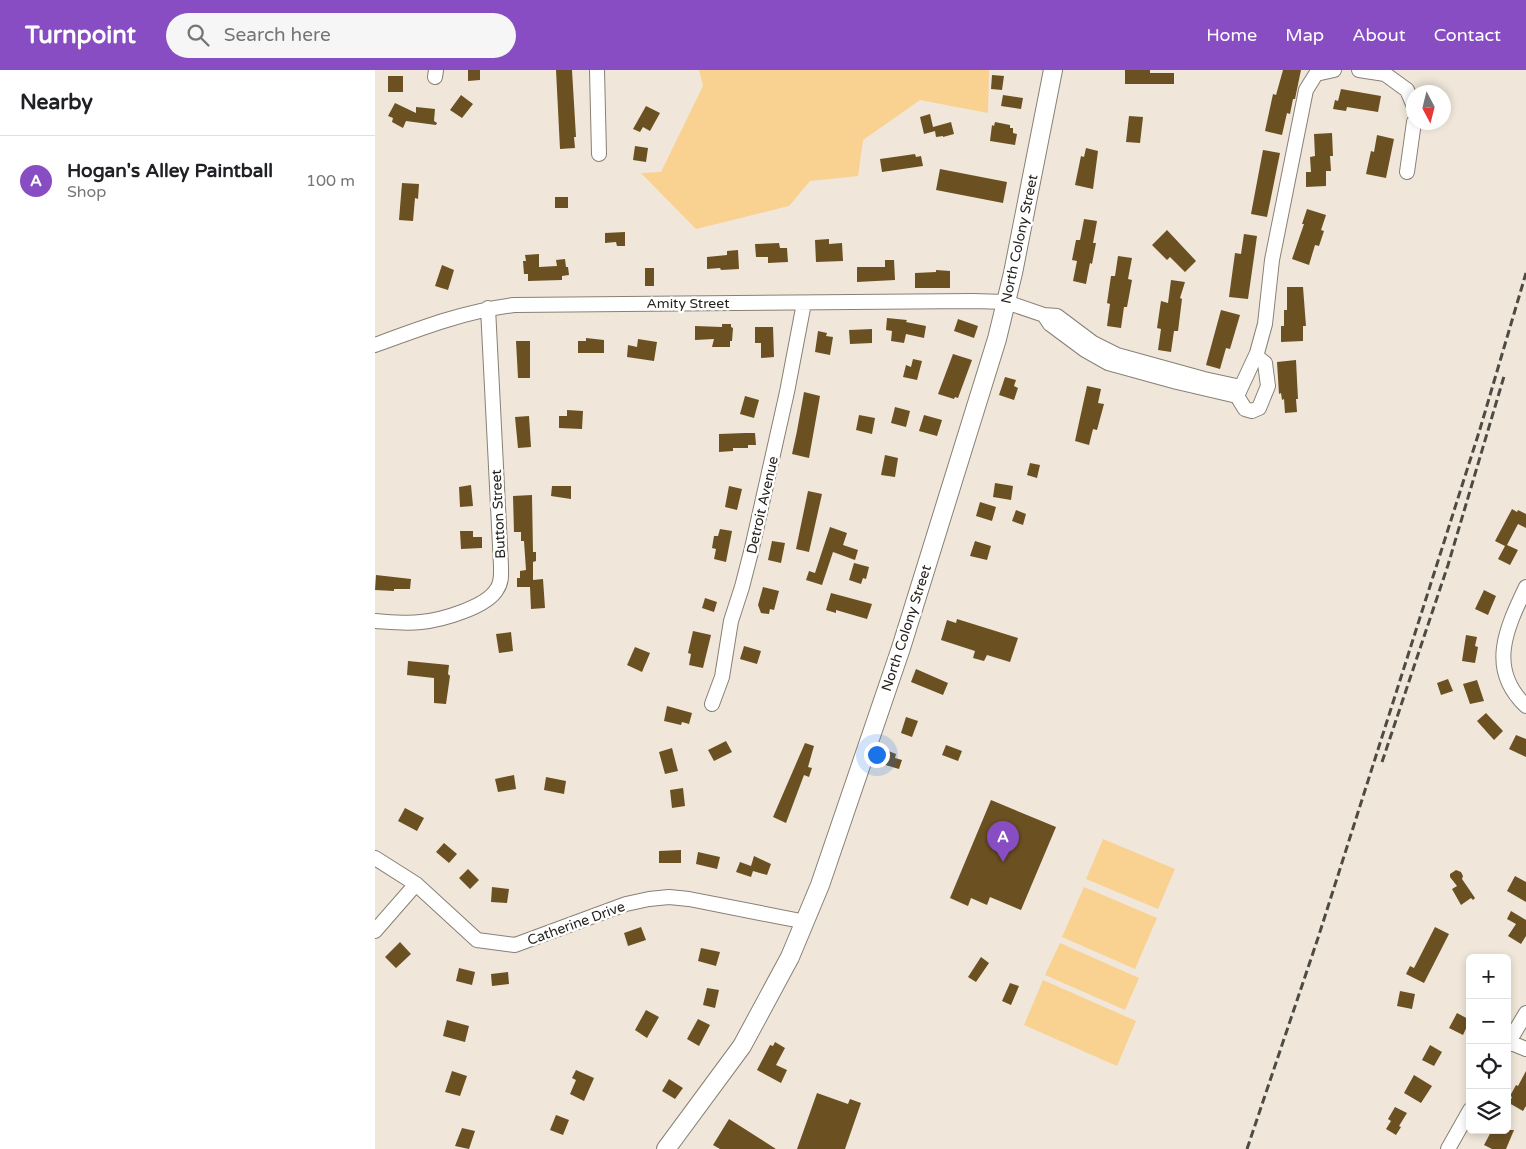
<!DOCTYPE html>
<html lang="en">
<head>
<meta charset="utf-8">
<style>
  body { margin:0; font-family:"Varela Round",sans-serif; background:#f6f6f6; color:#202124 }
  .controls { position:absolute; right:15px; bottom:15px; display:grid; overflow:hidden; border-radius:8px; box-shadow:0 2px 8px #0003 }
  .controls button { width:45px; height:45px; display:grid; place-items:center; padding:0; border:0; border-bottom:1px solid #e0e0e0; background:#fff; color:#202124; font:25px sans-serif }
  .compass { position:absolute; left:1031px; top:15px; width:45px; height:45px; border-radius:50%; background:#fff; box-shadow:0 2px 8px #0003; rotate:173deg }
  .you { position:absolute; left:501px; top:684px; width:18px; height:18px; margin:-12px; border:4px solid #fff; border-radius:50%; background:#1a73e8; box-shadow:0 0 0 8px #1a73e833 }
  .badge { display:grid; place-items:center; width:32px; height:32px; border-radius:50%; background:#894dc3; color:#fff; font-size:16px; font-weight:700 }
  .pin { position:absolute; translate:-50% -41px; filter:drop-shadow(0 1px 2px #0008) }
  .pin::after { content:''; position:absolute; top:26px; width:18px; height:15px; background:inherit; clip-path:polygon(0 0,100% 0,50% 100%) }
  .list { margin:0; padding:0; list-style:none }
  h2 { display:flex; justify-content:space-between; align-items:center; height:65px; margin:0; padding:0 20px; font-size:21px }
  h2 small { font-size:16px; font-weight:400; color:#757577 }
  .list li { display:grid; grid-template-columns:32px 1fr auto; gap:15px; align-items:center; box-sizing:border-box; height:90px; padding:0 20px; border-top:1px solid #e0e0e0 }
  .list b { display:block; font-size:19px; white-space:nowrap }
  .list p { margin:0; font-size:16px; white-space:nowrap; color:#757577 }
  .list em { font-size:16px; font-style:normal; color:#757577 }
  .icon { flex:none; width:28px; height:28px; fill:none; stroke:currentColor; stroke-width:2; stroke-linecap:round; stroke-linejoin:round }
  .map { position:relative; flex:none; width:1151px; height:1079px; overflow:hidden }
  header { display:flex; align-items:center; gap:30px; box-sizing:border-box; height:70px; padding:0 25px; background:#894dc3; color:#fff }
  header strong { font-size:24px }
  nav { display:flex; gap:28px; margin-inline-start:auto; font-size:18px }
  .search { width:350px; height:45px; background:#f6f6f6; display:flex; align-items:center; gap:12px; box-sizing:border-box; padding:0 18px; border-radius:28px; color:#757577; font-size:19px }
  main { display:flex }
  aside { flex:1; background:#fff }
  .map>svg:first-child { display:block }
</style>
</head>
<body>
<header>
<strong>Turnpoint</strong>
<div class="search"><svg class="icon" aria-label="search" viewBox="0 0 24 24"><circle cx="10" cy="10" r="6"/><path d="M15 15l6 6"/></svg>Search here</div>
<nav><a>Home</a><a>Map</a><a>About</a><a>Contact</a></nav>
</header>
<main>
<aside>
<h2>Nearby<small></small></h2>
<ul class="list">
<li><span class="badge">A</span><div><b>Hogan's Alley Paintball</b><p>Shop</p></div><em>100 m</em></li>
</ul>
</aside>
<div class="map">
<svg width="1151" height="1079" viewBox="0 0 1151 1079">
  <rect width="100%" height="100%" fill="#f0e7da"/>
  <path fill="#f9d191" d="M324,0H614L613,43L545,30L488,70L483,106L435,111L414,136L321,159L266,103L286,102L328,16Z
    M728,769L800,799L783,839L711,809Z
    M709,817L782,848L760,899L687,867Z
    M685,873L764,908L750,940L670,905Z
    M668,910L761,951L742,996L649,955Z"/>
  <path fill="#6b5022" d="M93,0H105V10L93,11Z
    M181,0H197L201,67H199L200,78L185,79Z
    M750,0H775V3H799V14H750Z
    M908,0H926L920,29H918L915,44L912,43L907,65L890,61L898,24L901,25Z
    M617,5L629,6L627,20L616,19Z
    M13,6H28V22H13Z
    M966,19L1006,26L1003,42L972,37L971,41L958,39L960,30L963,31Z
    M86,25L98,34L87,48L75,40Z
    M628,25L648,28L646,39L626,36Z
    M20,33L41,43V37L60,39L59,51L62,53L61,55L31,51L28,58L17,52L18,48L13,46Z
    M271,36L285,43L275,61L268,57L265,62L258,59Z
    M555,44L558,57L576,52L579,64L568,67V66L561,67L560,61L549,64L545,47Z
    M754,46L768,47L765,73L751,72Z
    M620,52L635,55V58H638V63L642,64L640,75L615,71L617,55L619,56Z
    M957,63L958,86H955L956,101H951V116L931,117V102H936L935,87L940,86L939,64Z
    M1002,65L1019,69L1011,108L991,104L996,81L999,82Z
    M260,76L273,78L271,92L258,90Z
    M711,78L723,81L718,119L700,115L706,86L709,87Z
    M888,80L905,83L892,147L876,144Z
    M540,84L541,87L546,86L548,96L507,102L505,89Z
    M565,99L632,112L628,133L561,120Z
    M27,113L44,114L43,129L40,128L38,151L24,150Z
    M180,127H193V138H180Z
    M932,139L951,145L946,160L949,161L944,176L940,175L934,195L917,189L929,154H927Z
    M709,149L722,151L718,173H721L717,194L715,193L711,214L698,211L702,191L697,190L701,170H705Z
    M792,160L821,191L810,202L795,187L792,190L777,175Z
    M250,162V176H242L241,172L230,173V163Z
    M869,164L882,166L873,229L854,227L860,183L866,184Z
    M454,169V174L467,173L468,191L441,192L440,170Z
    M404,173L405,178H412L413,192L393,193V187H381L380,174Z
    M363,180L364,199L346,200L345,198L332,199V187L352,185V181Z
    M164,184V197L182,196L181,190L190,189L191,197H193L194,205L187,206V210L153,211V204H149L148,191H151L150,185Z
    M743,186L757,188L753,209L757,210L752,237H749L746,258L732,256L735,234L732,233L736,206H740Z
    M510,190H519L520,210L482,212V197H510Z
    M67,195L79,200L73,220L60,216Z
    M270,198H279V216H270Z
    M561,200L575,201V218H540V203L561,202Z
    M796,210L810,212L805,228L807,229L803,261H799L796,282L783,280L786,259L782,258L786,231L793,233Z
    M912,217H928L931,256H928V271L906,272V256H909V240H912Z
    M846,240L865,245L855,279L851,278L845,299L831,295Z
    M512,248L532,250L531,252L551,256L549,268L531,264L529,273L516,271L517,261L511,260Z
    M583,249L603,256L599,268L579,261Z
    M347,254H356V257L358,258L357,271H355V277H337L339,269L320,270V256L347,257Z
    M380,257H398L399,287L386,288V273H380Z
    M497,259V273L475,274L474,260Z
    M443,261L452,263L451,266L458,267L455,285L440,282Z
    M211,268L229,270V283H203V271H211Z
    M263,269L282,272L279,291L252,287L253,275L262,277Z
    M141,271H155V308H143Z
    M578,284L597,290L583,328L580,327L579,329L563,324Z
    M538,289L547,291L542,310L528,307L531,295L536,297Z
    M921,290L923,329H921L922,342L910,343L909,329L907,330L906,323L904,324L902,292Z
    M630,307L641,310L639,316L643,318L639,330L624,325Z
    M712,316L726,319L723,333L729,334L722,360L718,359L714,375L700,371Z
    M429,322L445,326L434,388L417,384L422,361H423H422Z
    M370,326L384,330L379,348L365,344Z
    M520,337L535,341L531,357L516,353Z
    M192,340L208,341L207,359L184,358V346H192Z
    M484,345L500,348L497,364L481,360Z
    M549,345L567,350L562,366L544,361Z
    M154,346L156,377L143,378L140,347Z
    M370,363H380L381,375H373V378H358V381L344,382V364Z
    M510,385L523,388L520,407L506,405Z
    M655,393L665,395L662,408L652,405Z
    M620,413L638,416L636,430L618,427Z
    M96,415L98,436L85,437L84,417Z
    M177,416H196V429L176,426Z
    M354,416L367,419L362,440L350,437Z
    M433,421L447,424L434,482L421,479Z
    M157,425L158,482H161V491L158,492V510L168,509L170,538L156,539L155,517H142V508H145V501L151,500L149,471H146V462H139L138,426Z
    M605,432L621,437L617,451L601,446Z
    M1137,439L1142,442L1143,440L1151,444V458L1143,454L1132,475L1143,480L1135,495L1123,489L1130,476L1120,471Z
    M641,440L651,444L648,455L637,451Z
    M455,457L472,463L468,475L483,480L480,490L458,482L447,515L431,510L434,501L440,503Z
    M345,459L357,461L351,492L339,489L341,479L337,478L339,466H343Z
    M85,461H98V467H107V478L86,479Z
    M397,471L410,473L406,493L393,490Z
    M600,471L616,476L612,490L595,486Z
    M479,493L494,497L491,509L488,508L486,514L474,510Z
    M1,505L36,509L35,519H19V521L0,520Z
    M388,517L404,521L399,540L395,539L394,544L386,543L383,535Z
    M1109,520L1121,526L1113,545L1100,539Z
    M456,523L497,534L492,549L461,540V543L451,540Z
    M330,528L342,532L339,542L327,538Z
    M582,549L643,568L635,592L612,585L609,591L598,588L600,581L566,570L572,550L581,553Z
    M318,561L336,565L328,598L314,595L316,584L313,583Z
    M136,562L138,581L124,583L121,564Z
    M1091,565L1102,567L1100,576L1103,577L1100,593L1087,591Z
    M369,576L386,581L382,594L365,589Z
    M260,577L275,583L267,602L252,595Z
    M33,591L74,595L73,604L75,606L71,634L59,633V608L32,605Z
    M541,599L573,613L568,625L536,612Z
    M1073,609L1078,621L1066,625L1062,613Z
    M1102,610L1109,631L1095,634L1088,614Z
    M292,636L317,643L314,654L307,652L306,655L289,651Z
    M1111,643L1128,661L1119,670L1102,651Z
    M531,647L543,651L537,667L526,663Z
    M1141,665L1151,669V687L1134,679Z
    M351,671L357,682L339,691L333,680Z
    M430,673L439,676L433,697L437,698L434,707L429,705L411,753L398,747Z
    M571,675L587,681L583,691L567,685Z
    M297,678L303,701L290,704L284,682Z
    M511,680L521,684L520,688L527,690L524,699L507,694Z
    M139,705L141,719L123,722L120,709Z
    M171,707L191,711L189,724L169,720Z
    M308,718L310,736L297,738L295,720Z
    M616,730L681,757L646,840L615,827L612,835L596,828L593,836L575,828Z
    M30,738L49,748L42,761L23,751Z
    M69,773L82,784L74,793L61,782Z
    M306,780V793H284V781Z
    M323,782L345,787L342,799L321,794Z
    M379,786L396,794L392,805L378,801L376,807L361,802L365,792L376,796Z
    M93,799L104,810L95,819L84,808Z
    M1081,800L1086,802L1088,806L1087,809L1100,828L1098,830L1096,828L1086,835L1077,819L1082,816L1075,807V804Z
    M1140,806L1151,812V832L1132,821Z
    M117,817L134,819L132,833L116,832Z
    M1136,841L1151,850V866L1146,874L1133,866L1141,854L1132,849Z
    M266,857L271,870L253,876L249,863Z
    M1060,857L1074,864L1049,913L1031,904L1035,896L1039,898Z
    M25,872L36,884L21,898L10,887Z
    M326,878L345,882L341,896L323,891Z
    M606,887L614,893L601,912L593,907Z
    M84,898L100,902L97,915L81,911Z
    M133,902L134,914L117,916L116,904Z
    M635,913L644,916L636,935L627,931Z
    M332,918L344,920L340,938L328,935Z
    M1025,921L1040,924L1037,939L1022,936Z
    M271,940L284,947L272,968L260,960Z
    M1082,943L1095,950L1088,965L1074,958Z
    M323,949L335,955L324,976L312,969Z
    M72,950L94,956L90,972L68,966Z
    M400,972L410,978L401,995L412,1000L406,1013L382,1000L395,975L398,976Z
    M1055,975L1067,982L1059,996L1047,990Z
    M201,1000L219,1008L209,1031L195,1024L201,1010L197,1008Z
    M77,1001L92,1006L85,1026L70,1022Z
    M1151,1001V1036L1148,1041L1134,1033L1137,1027L1135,1026L1141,1015L1143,1016Z
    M1039,1005L1057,1016L1046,1033L1029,1023Z
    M294,1009L308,1018L300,1029L287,1021Z
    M442,1023L473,1034L475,1029L486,1033L470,1079H422Z
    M1020,1037L1032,1043L1024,1056L1026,1057L1021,1065L1011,1059L1016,1051L1013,1049Z
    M181,1045L194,1050L188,1065L175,1060Z
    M354,1049L401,1079H345L338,1075Z
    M87,1058L100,1061L94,1079L80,1076Z
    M1117,1060H1139L1131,1079H1117L1109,1075Z"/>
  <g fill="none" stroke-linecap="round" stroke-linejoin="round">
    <defs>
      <path id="minor" d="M222,0L224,84
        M984,0L1010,4L1032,20L1038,34
        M60,7L61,0
        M1032,102L1039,52
        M0,275C46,258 91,241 139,235L598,231L631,232L669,245
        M881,286L890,293L893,316L884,338L877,341L870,339L862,326L882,283L890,254L897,190L931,20L941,4L959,0
        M862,326L802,312L733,293L710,280L675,254L669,245L682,246L718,273L742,285L829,309L866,317
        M1151,517C1131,559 1112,599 1151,636
        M0,551C15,552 31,554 46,552C67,550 112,537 122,519C127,512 126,504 126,496L113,238
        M337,634L347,607L356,551L367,517L377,478L412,322L429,233
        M0,788L41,814L102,870L140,875L251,834L274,829L294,827L314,829L431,852
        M0,861L41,814
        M1134,972L1151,979
        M1132,975L1151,943
        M1073,1079L1095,1040"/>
      <path id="major" d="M291,1079L367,976L415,887L445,815L526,578L622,269L638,203L678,0"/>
    </defs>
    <use href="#minor" stroke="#878074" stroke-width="16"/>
    <use href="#major" stroke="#878074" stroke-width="20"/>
    <use href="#minor" stroke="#fff" stroke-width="14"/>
    <use href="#major" stroke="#fff" stroke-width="18"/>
    <path stroke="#4e4a44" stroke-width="3" stroke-dasharray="8 4" stroke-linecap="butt" d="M1007,692L1073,495L1130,303
      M872,1079L943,868L1105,359L1151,203"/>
  </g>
  <g text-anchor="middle" stroke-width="5" stroke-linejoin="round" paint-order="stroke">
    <g font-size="14" fill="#26231e" stroke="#fff">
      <text transform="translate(644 169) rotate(-78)" y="5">North Colony Street</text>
      <text x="313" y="238">Amity Street</text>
      <text transform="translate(387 435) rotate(-77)" y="5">Detroit Avenue</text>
      <text transform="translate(123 444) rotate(-93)" y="5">Button Street</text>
      <text transform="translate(531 558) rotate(-72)" y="5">North Colony Street</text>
      <text transform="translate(201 853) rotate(-20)" y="5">Catherine Drive</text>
    </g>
  </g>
</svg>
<div class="controls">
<button>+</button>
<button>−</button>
<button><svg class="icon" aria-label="locate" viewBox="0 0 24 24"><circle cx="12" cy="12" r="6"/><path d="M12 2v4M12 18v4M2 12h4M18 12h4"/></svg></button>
<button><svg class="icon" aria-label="layers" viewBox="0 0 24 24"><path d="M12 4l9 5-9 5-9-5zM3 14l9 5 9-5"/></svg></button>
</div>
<svg class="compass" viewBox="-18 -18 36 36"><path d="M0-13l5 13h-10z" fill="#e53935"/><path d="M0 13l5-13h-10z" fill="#757577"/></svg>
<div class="you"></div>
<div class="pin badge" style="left:628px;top:792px">A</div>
</div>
</main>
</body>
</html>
